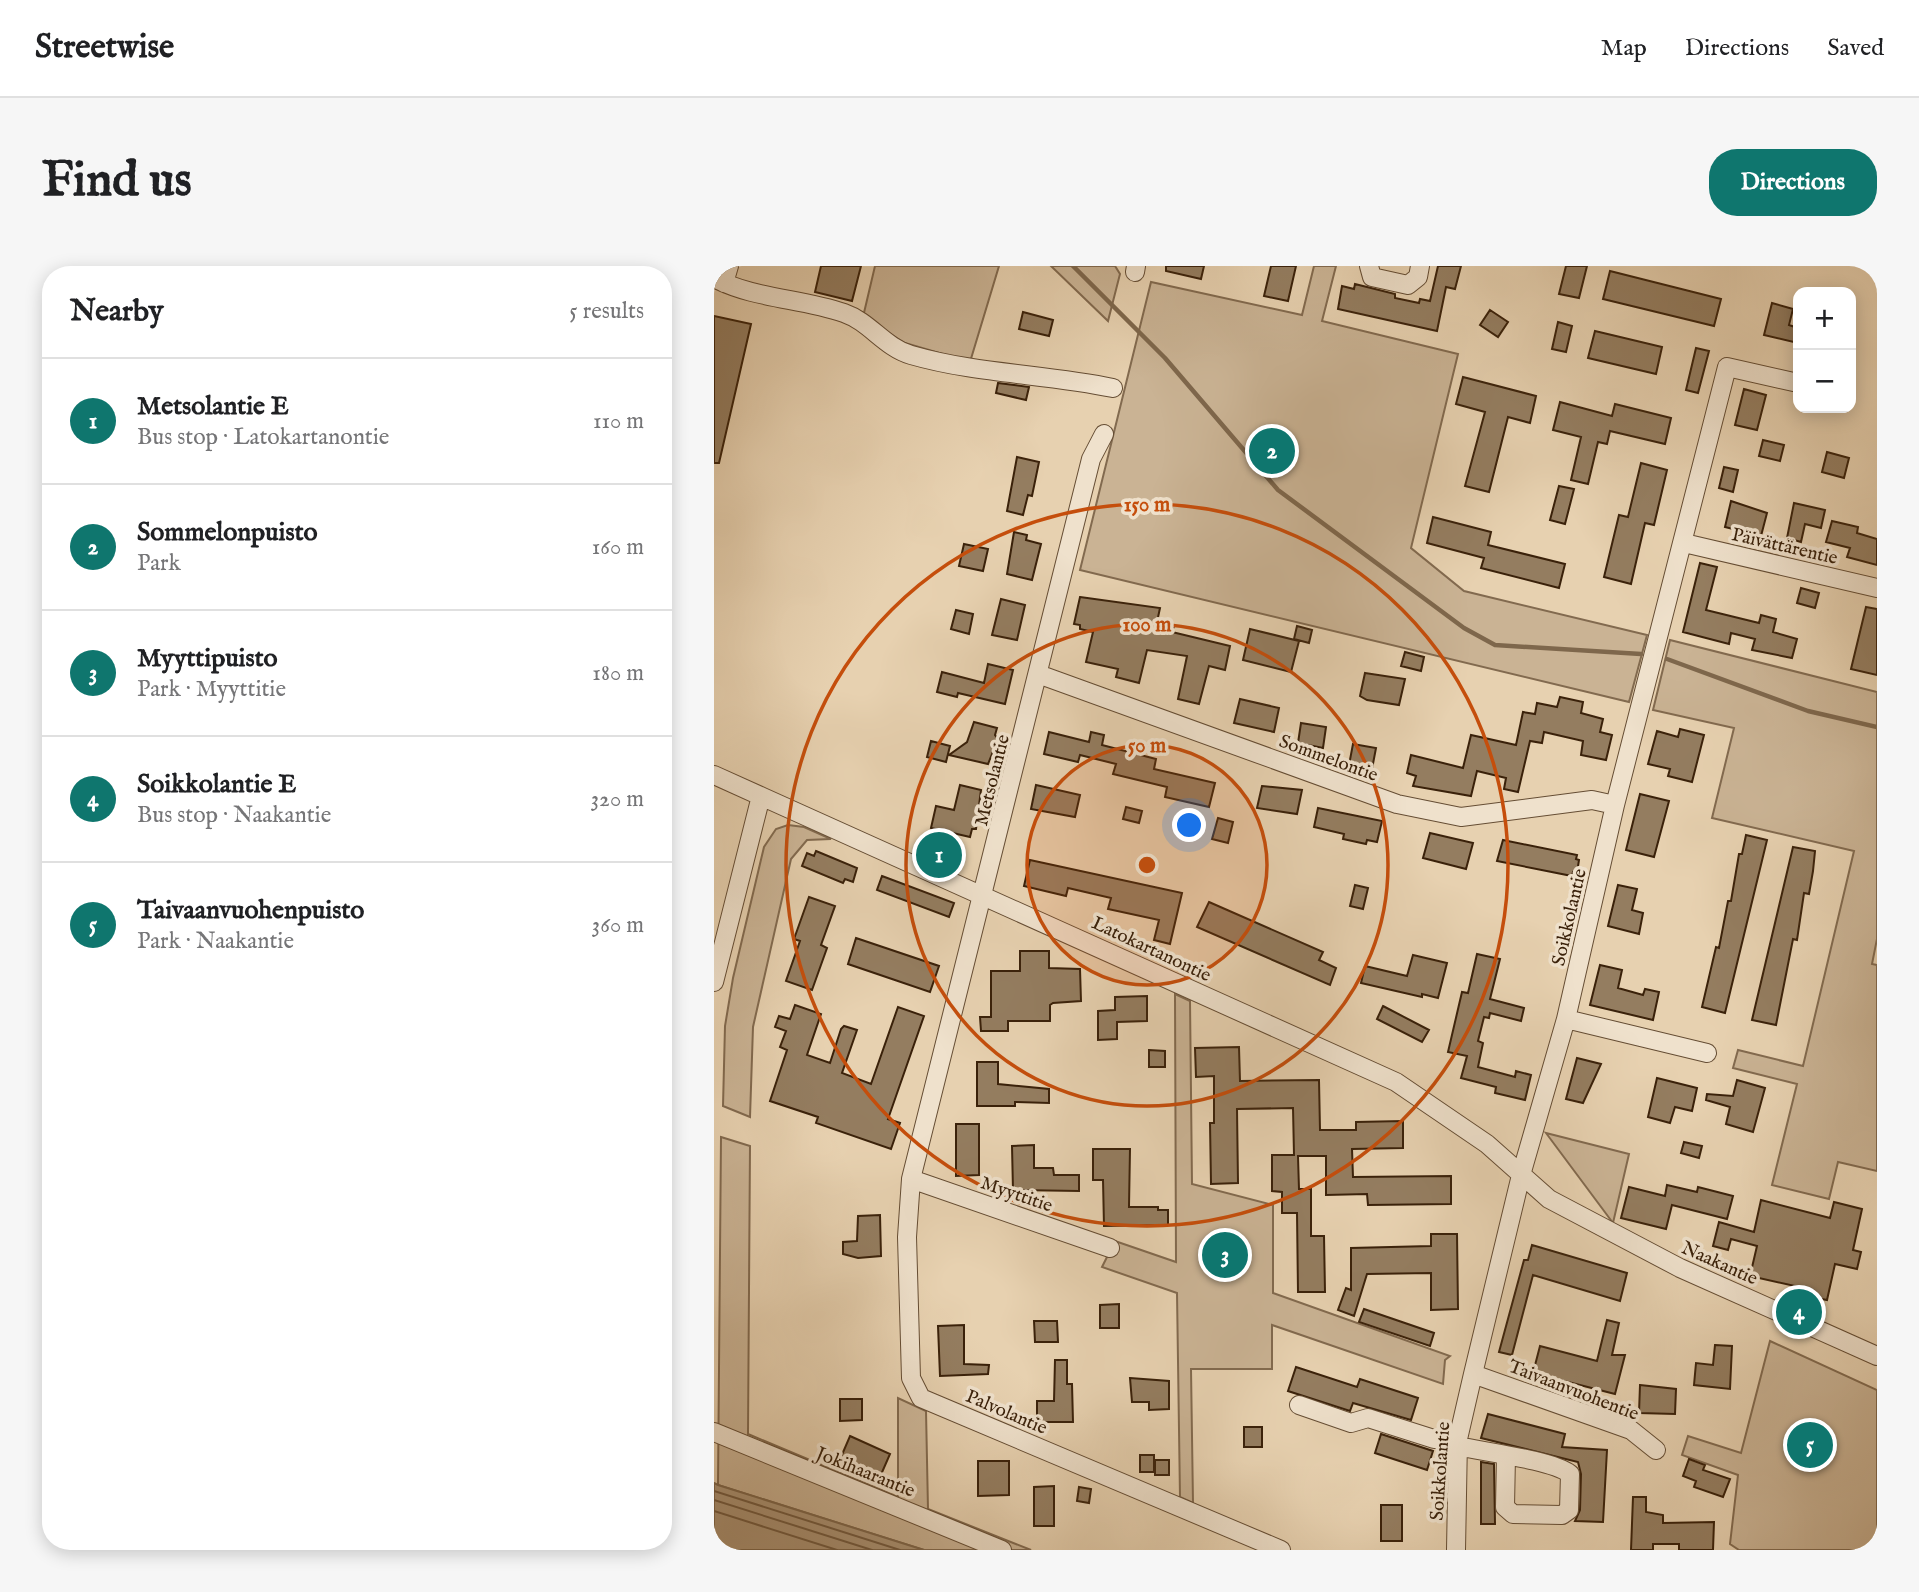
<!DOCTYPE html>
<html lang="en">
<head>
<meta charset="utf-8">
<style>
  body { margin:0; font-family:"IM FELL English",serif; background:#f6f6f6; color:#202124 }
  .controls { position:absolute; right:21px; top:21px; display:grid; overflow:hidden; border-radius:14px; box-shadow:0 4px 18px #0003 }
  .controls button { width:63px; height:63px; display:grid; place-items:center; padding:0; border:0; border-bottom:2px solid #e0e0e0; background:#fff; color:#202124; font:35px sans-serif }
  .you { position:absolute; left:476px; top:560px; width:24px; height:24px; margin:-18px; border:5px solid #fff; border-radius:50%; background:#1a73e8; box-shadow:0 0 0 10px #1a73e833 }
  .badge { display:grid; place-items:center; width:46px; height:46px; border-radius:50%; background:#0f766e; color:#fff; font-size:23px; font-weight:700 }
  .pin { position:absolute; translate:-50% -50%; border:4px solid #fff; box-shadow:0 2px 7px #0006 }
  .list { margin:0; padding:0; list-style:none }
  h2 { display:flex; justify-content:space-between; align-items:center; height:91px; margin:0; padding:0 28px; font-size:30px }
  h2 small { font-size:23px; font-weight:400; color:#757577 }
  .list li { display:grid; grid-template-columns:46px 1fr auto; gap:21px; align-items:center; box-sizing:border-box; height:126px; padding:0 28px; border-top:2px solid #e0e0e0 }
  .list b { display:block; font-size:26px; white-space:nowrap }
  .list p { margin:0; font-size:23px; white-space:nowrap; color:#757577 }
  .list em { font-size:23px; font-style:normal; color:#757577 }
  .map { position:relative; flex:none; width:1163px; height:1284px; overflow:hidden; border-radius:28px }
  header { display:flex; align-items:center; gap:42px; box-sizing:border-box; height:98px; padding:0 35px; background:#fff; border-bottom:2px solid #e0e0e0 }
  header strong { font-size:33px }
  nav { display:flex; gap:38px; margin-inline-start:auto; font-size:24px }
  .intro { display:flex; align-items:center; justify-content:space-between; box-sizing:border-box; height:168px; padding:0 42px }
  h1 { margin:0; font-size:49px }
  .button { padding:18px 32px; border-radius:28px; background:#0f766e; color:#fff; font-size:24px; font-weight:700 }
  main { display:flex; gap:42px; padding:0 42px }
  aside { flex:1; background:#fff; border-radius:28px; box-shadow:0 4px 18px #0003 }
  .map>svg:first-child { display:block }
</style>
</head>
<body>
<header>
<strong>Streetwise</strong>
<nav><a>Map</a><a>Directions</a><a>Saved</a></nav>
</header>
<div class="intro"><h1>Find us</h1><a class="button">Directions</a></div>
<main>
<aside>
<h2>Nearby<small>5 results</small></h2>
<ul class="list">
<li><span class="badge">1</span><div><b>Metsolantie E</b><p>Bus stop · Latokartanontie</p></div><em>110 m</em></li>
<li><span class="badge">2</span><div><b>Sommelonpuisto</b><p>Park</p></div><em>160 m</em></li>
<li><span class="badge">3</span><div><b>Myyttipuisto</b><p>Park · Myyttitie</p></div><em>180 m</em></li>
<li><span class="badge">4</span><div><b>Soikkolantie E</b><p>Bus stop · Naakantie</p></div><em>320 m</em></li>
<li><span class="badge">5</span><div><b>Taivaanvuohenpuisto</b><p>Park · Naakantie</p></div><em>360 m</em></li>
</ul>
</aside>
<div class="map">
<svg width="1163" height="1284" viewBox="0 0 1163 1284">
  <rect width="100%" height="100%" fill="#e7d1b0"/>
  <filter id="stains"><feTurbulence type="fractalNoise" baseFrequency=".00286" numOctaves="4"/><feColorMatrix values="0 0 0 0 .2 0 0 0 0 .09 0 0 0 0 .02 0 0 0 .5 -.17"/></filter>
  <radialGradient id="worn" r=".72"><stop offset=".6" stop-color="#630" stop-opacity="0"/><stop offset="1" stop-color="#630" stop-opacity=".3"/></radialGradient>
  <path fill="#cab394" stroke="#826a4f" stroke-width="2" d="M161,0H285L256,96L191,77L149,51Z
    M337,0H401L406,8L394,55Z
    M600,0H622L608,55L744,88L697,282L750,325L933,369L915,436L366,304L437,16L588,49Z
    M956,374L1163,426V673L1158,698L1163,699V905L1124,896L1115,933L1058,919L1083,818L1019,802L1024,784L1089,800L1140,585L998,552L1020,462L939,444Z
    M74,559L90,561L117,573L93,574L77,593L39,761L36,851L9,840L11,760L19,712L50,581L62,563Z
    M461,728L476,735L478,918L559,939V1027L736,1090L731,1094L729,1118L558,1059V1103H477L479,1237L466,1231L463,1027L388,1001L401,975L462,996Z
    M832,867L915,888L899,957Z
    M7,871L36,880L34,1168L184,1231V1132L212,1145L214,1243L317,1284H210L4,1219Z
    M1056,1075L1163,1124V1284H1025L1016,1278L1024,1209L968,1189L974,1170L1027,1187Z"/>
  <path fill="#ac9578" stroke="#7e674c" stroke-width="2" d="M0,1217L4,1219L210,1284H0Z"/>
  <g fill="none" stroke-linecap="round" stroke-linejoin="round">
    <path stroke="#735b41" stroke-width="2" d="M0,1225L186,1284
      M0,1234L158,1284
      M0,1245L123,1284"/>
    <path stroke="#7e674c" stroke-width="4.5" d="M359,0L451,92L564,224L750,362L781,379L927,388
      M953,393L1094,445L1163,461"/>
  </g>
  <path fill="#947d60" stroke="#3a210a" stroke-width="2" d="M107,0H147L138,35L101,26Z
    M452,0H490L487,13L452,5Z
    M557,0H582L574,35L550,30Z
    M724,0H747L741,23L732,21L723,65L624,43L628,20L640,23L641,18L681,28V32L705,37L706,33L716,35Z
    M852,0H873L865,32L845,28Z
    M896,5L1007,33L1000,60L889,33Z
    M1058,37L1079,43L1075,59L1084,62V77L1050,69Z
    M776,44L794,56L784,71L766,59Z
    M309,46L339,54L335,70L305,63Z
    M0,50L37,58L5,197H0Z
    M844,56L858,60L852,86L838,83Z
    M881,65L948,81L942,108L874,92Z
    M982,82L995,85L984,127L972,124Z
    M749,111L822,130L816,157L794,151L775,226L751,220L771,146L742,138Z
    M284,117L315,121L312,134L282,127Z
    M1030,123L1052,129L1043,164L1021,159Z
    M846,136L898,150L901,138L957,152L951,178L896,165L893,178L884,176L874,218L857,214L867,171L839,164Z
    M1049,174L1070,179L1066,195L1045,190Z
    M1113,186L1135,192L1130,212L1108,206Z
    M303,191L325,196L318,230L314,229L309,249L293,245Z
    M927,197L953,204L940,259L931,257L917,318L890,311L905,249L914,251Z
    M1010,201L1024,204L1019,226L1005,222Z
    M845,220L860,223L851,258L836,254Z
    M1017,235L1053,247L1047,270L1011,261Z
    M1080,237L1111,244L1107,262L1091,258L1087,276L1073,272Z
    M719,251L777,266L774,279L851,298L845,322L767,302L770,292L713,277Z
    M1118,255L1144,261L1143,267L1163,273V299L1133,291L1136,282L1112,276Z
    M300,266L313,269L312,274L327,278L318,314L293,308Z
    M250,278L274,283L269,305L245,300Z
    M986,297L1003,301L992,344L1045,357L1047,349L1062,353L1059,366L1083,373L1078,392L1038,384L1041,373L1017,367L1015,378L969,366Z
    M1087,322L1105,327L1101,342L1083,337Z
    M366,331L446,342L443,356L460,360L458,366L516,380L511,404L495,400L485,438L464,433L473,390L433,384L425,417L402,411L404,403L372,396L379,366L366,363V359L360,358Z
    M287,333L311,339L303,374L278,369Z
    M1152,341L1163,343V409L1137,403Z
    M242,344L259,348L255,368L237,363Z
    M583,360L598,364L595,377L580,373Z
    M536,363L585,375L577,406L529,394Z
    M691,386L710,391L707,405L687,400Z
    M274,398L299,404L291,438L244,427L243,431L223,426L228,406L270,417Z
    M651,407L691,413L685,439L653,434L646,430Z
    M846,431L869,436L867,447L889,453L886,466L898,469L892,494L867,489L869,475L830,466L828,477L816,475L804,526L790,523L792,512L763,505L757,530L699,520L702,510L693,507L697,489L749,502L757,469L802,479L809,446L821,448L823,437L843,441Z
    M526,433L565,442L560,466L520,457Z
    M260,456L283,462L281,469L284,473L274,498L235,489L253,476Z
    M587,457L612,461L609,482L584,477Z
    M966,463L990,469L978,516L954,510L956,503L934,498L943,465L964,471Z
    M335,466L375,476L377,466L390,469L388,479L442,493L440,503L501,517L495,541L451,531L453,521L399,508L402,498L366,489L364,496L330,488Z
    M217,475L236,480L232,496L213,491Z
    M639,478L662,482L658,503L635,499Z
    M246,519L267,524L262,563H258L256,571L217,562L222,540L240,544Z
    M322,519L366,529L361,551L317,543Z
    M548,520L588,524L583,548L543,542Z
    M926,528L955,535L940,591L912,584Z
    M412,541L428,545L425,557L409,553Z
    M604,542L668,555L663,576L653,574L652,578L629,573L630,568L600,561Z
    M504,552L519,556L514,577L498,573Z
    M716,567L759,577L752,603L709,592Z
    M1032,569L1053,574L1011,747L988,741L1002,681L1005,682L1014,635H1017L1025,588H1028Z
    M789,574L863,589L862,593L865,594L863,607L859,606L858,610L783,595Z
    M1079,581L1101,585L1099,605L1095,628L1090,627L1083,674L1079,673L1062,759L1038,754Z
    M102,585L143,602L139,616L131,613L129,617L88,600L93,587L100,590Z
    M316,594L468,627L456,678L440,674L445,654L394,643L397,632L354,622L352,630L310,620Z
    M168,610L240,637L235,651L163,624Z
    M641,619L654,622L649,643L636,640Z
    M904,619L923,623L918,644L929,647L925,668L894,660Z
    M95,631L121,640L107,679L113,682L98,724L72,715L86,675L80,673Z
    M495,636L609,686L605,694L622,702L616,719L483,661Z
    M142,672L225,700L216,726L134,698Z
    M306,685H335V702L366,703L367,735L339,737L336,739V755H294V765H267L266,751H277V705H306Z
    M763,688L786,693L776,733L810,742L807,755L776,747L775,752L770,751L764,775L769,777L764,801L801,811L802,805L817,809L811,834L781,827L782,821L747,812L753,790L734,786L748,726L754,727Z
    M699,689L733,697L724,732L708,728V731L647,717L651,700L693,710Z
    M886,699L908,704L904,722L929,729L931,723L945,726L939,754L876,739Z
    M433,730V755L403,756V773L384,774V745L401,744V731Z
    M81,739L107,748L93,789L116,797L127,763L130,760L143,764L128,807L157,818L184,741L210,750L174,853L186,857L177,883L102,857L104,851L56,835L73,784L66,781L72,765L61,761L65,750L76,753Z
    M669,740L715,764L708,776L663,753Z
    M525,781L526,815L605,814L606,864H642V856L689,855V882L638,883L639,911L737,910V938L654,939L653,928L612,929V890H584L585,923H597V970H610L611,1026H584L583,947H568V926L558,925V889H580L579,842L523,843L524,917L497,918L496,857H500V810L482,811L481,782Z
    M435,784L451,785V801H435Z
    M863,792L887,798L869,837L852,833Z
    M263,796H284V818L335,823V837L301,836V840H263Z
    M943,812L983,822L978,845L961,841L956,857L934,851Z
    M1023,814L1051,822L1039,866L1012,858L1016,841L992,834L993,828L1019,830Z
    M242,858H265V909L242,910Z
    M970,876L988,880L985,892L967,887Z
    M320,879V902H339L340,909H365V925L299,924L298,880Z
    M379,883H416L415,941H444V944H454V959L390,960L389,914H379Z
    M953,919L983,926L984,921L1019,930L1013,953L958,939L952,963L907,952L915,921L951,930Z
    M1047,934L1116,952L1120,936L1148,943L1139,984L1147,986L1143,1003L1121,998L1113,1034L1097,1031L1099,1024L1036,1010L1043,980L1017,973L1014,984L999,980L1005,956L1040,966Z
    M166,949L167,990L144,992L129,988V976L143,975L144,950Z
    M717,968H743L744,1043L717,1044V1007L653,1008L640,1050L624,1044L632,1022L637,1024V982L717,980Z
    M818,979L913,1007L906,1035L819,1009L798,1089L785,1086L810,994H814Z
    M405,1038V1062H386V1039Z
    M650,1043L720,1067L716,1080L645,1056Z
    M893,1054L905,1057L898,1089H911L901,1128L819,1107L826,1080L883,1095Z
    M320,1055H343L344,1076H321Z
    M250,1059V1098L275,1099L274,1108L226,1110L224,1060Z
    M1001,1079L1018,1080L1016,1123L980,1119L982,1097L999,1099Z
    M341,1094H353V1118H358L359,1156H323V1135H340Z
    M582,1101L643,1121L646,1113L704,1132L697,1154L639,1137L636,1145L574,1125Z
    M416,1112L455,1115V1143L435,1144V1136H418Z
    M926,1119L962,1123L961,1148L925,1147Z
    M126,1133H148V1154L126,1155Z
    M774,1148L851,1168L848,1181L893,1184L889,1256L861,1255L866,1244L867,1208L864,1196L767,1172Z
    M530,1161H548V1181H530Z
    M667,1168L719,1185L713,1204L661,1187Z
    M136,1170L176,1188L166,1211L135,1199L136,1195L127,1191Z
    M426,1189H440V1206H426Z
    M975,1193L991,1199L989,1204L1016,1213L1009,1231L980,1221L982,1215L969,1210Z
    M441,1194H455V1209H441Z
    M264,1195H295V1229L264,1230Z
    M767,1196L780,1198L781,1258H767Z
    M340,1220V1260H320V1221Z
    M365,1221L377,1223L375,1237L363,1235Z
    M919,1231H932V1246L949,1249V1257L1000,1256L999,1284H965V1278H939V1284H917Z
    M667,1239H688V1275H667Z"/>
  <g fill="none" stroke-linecap="round" stroke-linejoin="round">
    <defs>
      <path id="minor" d="M655,0L658,11L694,19L704,11L706,0
        M421,6L422,0
        M0,12C40,33 87,32 130,47C156,56 170,81 197,89C263,108 332,108 399,122
        M10,17L15,0
        M390,168L377,193L197,913L193,971L197,1112L207,1132L567,1284
        M970,277L1163,322
        M324,408L683,538L747,551L878,534L901,539
        M0,509L682,816L773,878L835,933L966,1002L1163,1090
        M0,716L47,530
        M852,753L993,787
        M197,913L396,982
        M759,1108L917,1164L942,1184
        M585,1139L637,1157L654,1152L720,1173H744
        M0,1166L288,1284
        M744,1180C770,1186 838,1194 856,1208L855,1244L848,1249L799,1248L791,1241L792,1190
        M742,1284L744,1173L759,1108L807,909L852,753L901,539L1013,101L1084,117"/>
    </defs>
    <use href="#minor" stroke="#654d34" stroke-width="20"/>
    <use href="#minor" stroke="#efe1cc" stroke-width="18"/>
  </g>
  <circle cx="433" cy="599" r="120" fill="#c54e0c" fill-opacity=".12"/>
  <g fill="none" stroke="#c54e0c" stroke-width="3.5">
    <circle cx="433" cy="599" r="120"/>
    <circle cx="433" cy="599" r="241"/>
    <circle cx="433" cy="599" r="361"/>
  </g>
  <g text-anchor="middle" stroke-width="7" stroke-linejoin="round" paint-order="stroke">
    <g font-size="19" fill="#3a210a" stroke="#efe1cc">
      <text transform="translate(1071 279) rotate(13)" y="7">Päivättärentie</text>
      <text transform="translate(615 491) rotate(20)" y="7">Sommelontie</text>
      <text transform="translate(277 514) rotate(-76)" y="7">Metsolantie</text>
      <text transform="translate(854 651) rotate(-77)" y="7">Soikkolantie</text>
      <text transform="translate(438 682) rotate(25)" y="7">Latokartanontie</text>
      <text transform="translate(303 927) rotate(19)" y="7">Myyttitie</text>
      <text transform="translate(1006 996) rotate(24)" y="7">Naakantie</text>
      <text transform="translate(860 1123) rotate(21)" y="7">Taivaanvuohentie</text>
      <text transform="translate(293 1145) rotate(23)" y="7">Palvolantie</text>
      <text transform="translate(152 1205) rotate(22)" y="7">Jokihaarantie</text>
      <text transform="translate(725 1205) rotate(-86)" y="7">Soikkolantie</text>
    </g>
  </g>
  <circle cx="433" cy="599" r="10" fill="#c54e0c" stroke="#efe1cc" stroke-width="3.5"/>
  <g font-size="21" text-anchor="middle" font-weight="bold" fill="#c54e0c" stroke="#efe1cc" stroke-width="7" stroke-linejoin="round" paint-order="stroke">
    <text x="433" y="245">150 m</text>
    <text x="433" y="365">100 m</text>
    <text x="433" y="486">50 m</text>
  </g>
  <rect width="100%" height="100%" filter="url(#stains)"/>
  <rect width="100%" height="100%" fill="url(#worn)"/>
</svg>
<div class="controls">
<button>+</button>
<button>−</button>
</div>
<div class="you"></div>
<div class="pin badge" style="left:225px;top:589px">1</div>
<div class="pin badge" style="left:558px;top:185px">2</div>
<div class="pin badge" style="left:511px;top:989px">3</div>
<div class="pin badge" style="left:1085px;top:1046px">4</div>
<div class="pin badge" style="left:1096px;top:1179px">5</div>
</div>
</main>
</body>
</html>
